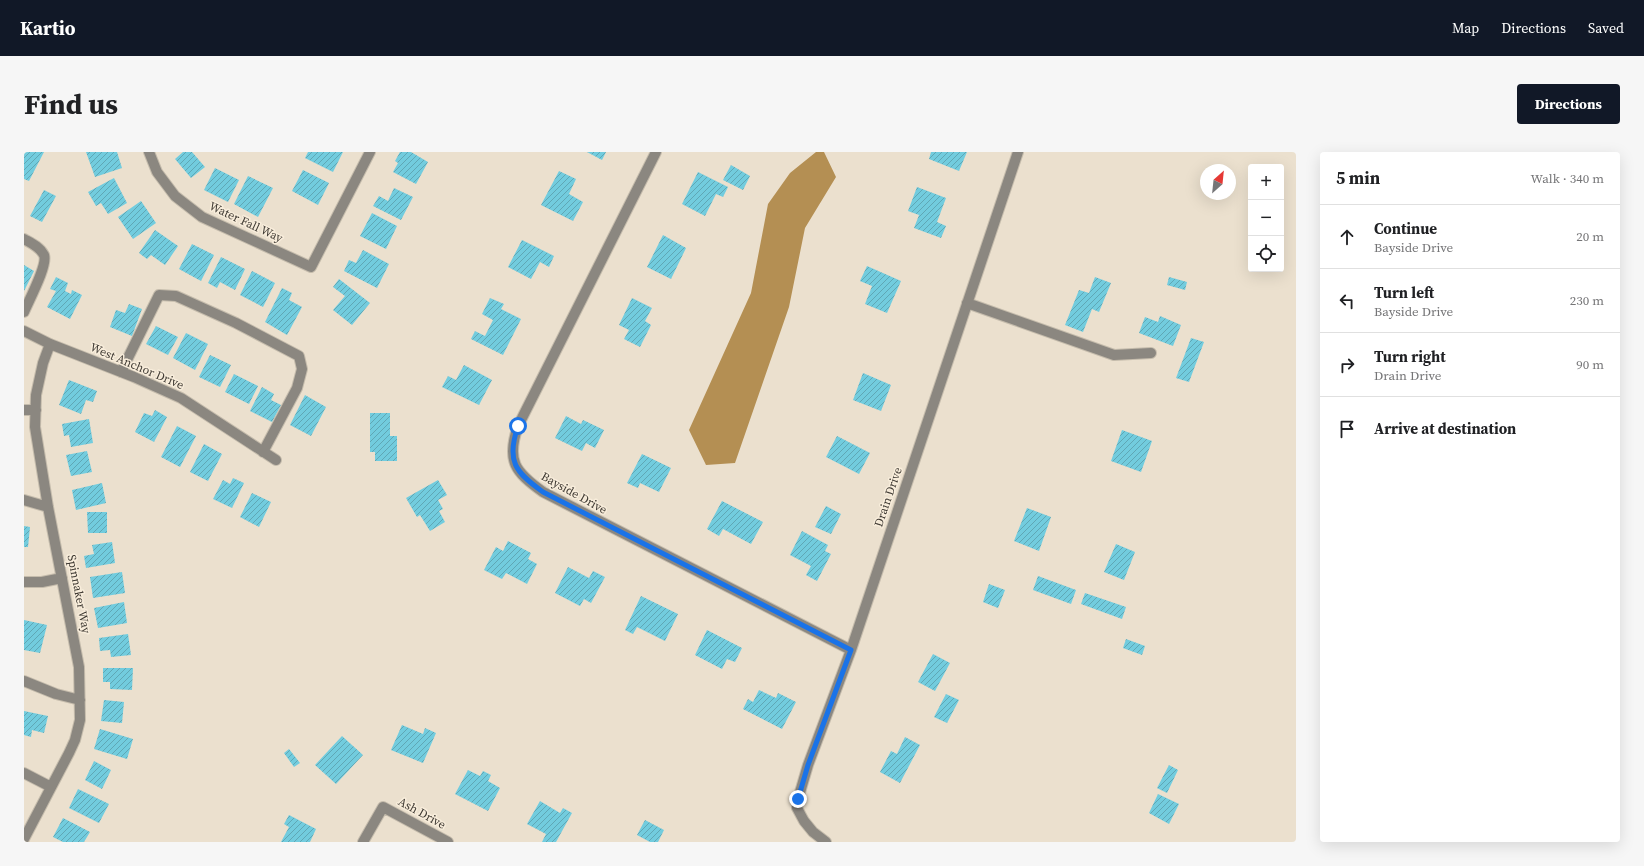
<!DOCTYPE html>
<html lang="en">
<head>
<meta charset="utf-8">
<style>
  body { margin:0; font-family:"Source Serif 4",serif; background:#f6f6f6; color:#202124 }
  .controls { position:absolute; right:12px; top:12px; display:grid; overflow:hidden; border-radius:4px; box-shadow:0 4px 16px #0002 }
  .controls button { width:36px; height:36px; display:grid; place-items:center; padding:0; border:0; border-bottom:1px solid #e0e0e0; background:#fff; color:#202124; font:20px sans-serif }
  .compass { position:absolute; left:1176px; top:12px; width:36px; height:36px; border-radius:50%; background:#fff; box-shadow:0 4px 16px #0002; rotate:27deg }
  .stop { position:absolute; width:12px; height:12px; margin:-9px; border:3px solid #1a73e8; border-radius:50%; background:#fff }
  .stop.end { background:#1a73e8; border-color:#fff; box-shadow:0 1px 4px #0008 }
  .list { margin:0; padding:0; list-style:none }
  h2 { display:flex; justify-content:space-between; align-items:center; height:52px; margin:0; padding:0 16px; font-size:17px }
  h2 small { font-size:13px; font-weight:400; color:#757577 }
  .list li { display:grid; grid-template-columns:26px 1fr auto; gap:12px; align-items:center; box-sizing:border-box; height:64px; padding:0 16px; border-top:1px solid #e0e0e0 }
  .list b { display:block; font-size:15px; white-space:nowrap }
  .list p { margin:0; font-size:13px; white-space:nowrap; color:#757577 }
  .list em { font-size:13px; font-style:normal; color:#757577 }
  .icon { flex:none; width:22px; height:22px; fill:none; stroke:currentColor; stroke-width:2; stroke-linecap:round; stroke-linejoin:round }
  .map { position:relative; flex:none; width:1272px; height:690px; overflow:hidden; border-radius:4px }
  header { display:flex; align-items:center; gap:24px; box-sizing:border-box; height:56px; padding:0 20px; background:#111827; color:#fff }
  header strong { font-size:19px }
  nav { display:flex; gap:22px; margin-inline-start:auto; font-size:14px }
  .intro { display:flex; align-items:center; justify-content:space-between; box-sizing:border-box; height:96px; padding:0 24px }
  h1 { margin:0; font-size:28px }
  .button { padding:10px 18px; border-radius:4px; background:#111827; color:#fff; font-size:14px; font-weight:700 }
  main { display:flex; gap:24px; padding:0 24px }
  aside { flex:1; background:#fff; border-radius:4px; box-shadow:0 4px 16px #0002 }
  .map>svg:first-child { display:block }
</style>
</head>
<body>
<header>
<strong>Kartio</strong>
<nav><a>Map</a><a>Directions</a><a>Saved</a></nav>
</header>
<div class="intro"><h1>Find us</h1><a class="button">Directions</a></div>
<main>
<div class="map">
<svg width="1272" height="690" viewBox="0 0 1272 690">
  <defs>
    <pattern id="building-hatch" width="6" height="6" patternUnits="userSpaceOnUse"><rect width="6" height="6" fill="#72ccde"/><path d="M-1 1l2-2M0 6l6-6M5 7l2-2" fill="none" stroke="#5fa7b5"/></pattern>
  </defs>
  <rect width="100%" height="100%" fill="#ebe0ce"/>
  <path fill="#b48f53" d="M792,0H800L812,25L781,76L765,155L711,311L682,313L665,278L727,141L744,52L766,21Z"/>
  <path fill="url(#building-hatch)" d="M0,0H20L5,29L0,27Z
    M62,0H93L98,16L71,25Z
    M159,0H168L181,15L167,26L151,7Z
    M284,0H319L309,20L281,6Z
    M376,0H387L404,10L392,32L369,20L374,11L371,9Z
    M563,0H582L578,8Z
    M907,0H943L935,19L905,7Z
    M707,13L726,24L719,38L699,28Z
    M191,16L215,28L204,50L180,38Z
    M279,18L305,31L294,53L268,39Z
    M535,19L552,27L545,42L559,50L549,69L517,53Z
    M674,20L704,35L699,45L692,42L681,64L658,52Z
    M224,24L249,36L234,65L210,52Z
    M90,26L103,51L84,62L77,51L72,54L64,40Z
    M893,35L922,46L913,70L922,74L917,86L890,76L895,63L884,59Z
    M370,36L389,45L377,68L349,54L355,44L364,49Z
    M20,38L32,44L18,70L6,64Z
    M117,49L132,71L109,87L94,65Z
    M348,61L373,74L362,97L336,84Z
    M131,78L154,94L141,113L127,103L123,107L115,101Z
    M639,83L662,96L647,127L623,115Z
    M498,88L530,104L525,115L516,110L507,127L484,115Z
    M168,92L190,103L177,129L155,117Z
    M339,98L365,112L353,136L320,119L325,108L332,111Z
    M197,105L221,117L211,138L196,130L193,136L184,131Z
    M0,113L10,119L0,139Z
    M843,114L877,129L863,161L841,152L848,134L836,129Z
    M228,119L251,131L239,155L216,143Z
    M32,125L44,131L41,139L47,142L48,138L58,143L46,167L23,155L32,139L26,137Z
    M1071,125L1087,131L1075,160L1068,157L1059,180L1041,173L1055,138L1065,141Z
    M1145,125L1163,130L1161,138L1143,133Z
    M315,127L346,151L328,173L309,158L321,144L309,135Z
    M258,136L268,141L265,148L278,155L263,183L241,170Z
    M466,146L480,152L477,157L497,167L479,203L447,187L451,179L461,184L469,168L458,162Z
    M608,146L628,156L621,169L627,173L616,195L600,187L605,178L595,173Z
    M105,152L118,157L108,184L86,175L92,158L101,161Z
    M1136,164L1157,173L1149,194L1115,181L1121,165L1134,170Z
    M132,174L154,185L144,203L122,192Z
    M162,181L184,192L171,218L149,206Z
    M1167,186L1180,190L1165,230L1152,226Z
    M186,203L207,213L196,235L175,225Z
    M440,213L468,228L455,253L418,235L424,224L432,228Z
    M839,221L867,233L857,259L829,248Z
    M210,222L234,234L225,252L201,240Z
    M45,228L73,239L69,250L62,248L57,262L35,253Z
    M238,235L250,242L247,248L257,253L248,270L226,259Z
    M281,243L302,255L287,284L266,273Z
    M131,258L143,265L130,290L111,280L120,261L128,264Z
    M346,261H366V284H373V309H351V300H346Z
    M542,264L557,272L559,268L580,278L571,296L562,291L558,299L531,286Z
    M65,267L69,291L47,295L45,283L40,284L38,272Z
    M153,274L172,284L156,315L137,305Z
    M1098,278L1128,289L1117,320L1087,309Z
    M813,284L846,301L835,322L802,305Z
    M180,292L198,302L184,329L166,320Z
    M63,299L68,320L47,324L42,303Z
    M618,302L647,316L635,340L616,331L614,336L603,331Z
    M209,326L220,331L208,356L189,347L199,328L206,332Z
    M414,328L423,343L414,348L419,357L415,359L421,370L406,379L396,363L393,365L382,346Z
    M78,331L82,351L52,358L48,338Z
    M228,341L247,350L235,375L216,365Z
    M698,349L739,370L727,392L699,377L695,384L683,377Z
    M802,354L817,362L807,382L791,375Z
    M1003,356L1027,365L1015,399L990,389Z
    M63,360H83V381H64Z
    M0,374L6,375L4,395H0Z
    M778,379L804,393L801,399L807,402L793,429L782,423L787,414L766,403Z
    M484,389L507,401L504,407L513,412L503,432L482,421L478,427L460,418L472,395L479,399Z
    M88,390L91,411L62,416L60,404L70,402L68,393Z
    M1092,392L1111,400L1100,428L1080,420Z
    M544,415L565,426L569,419L581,425L567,451L560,447L556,454L531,441Z
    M98,420L101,441L69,446L66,425Z
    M1014,424L1052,438L1047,452L1009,438Z
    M965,432L981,438L974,456L959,450Z
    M1061,441L1102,455L1098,467L1057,452Z
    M617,444L654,462L641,489L613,475L609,482L601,478Z
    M100,450L103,471L74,476L70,456Z
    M0,468L23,473L16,501L0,498Z
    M683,478L718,496L711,510L703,507L698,517L671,503Z
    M104,482L107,503L87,505L86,498L76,499L75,486Z
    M1102,487L1121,494L1118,503L1099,496Z
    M909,502L926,511L911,539L894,530Z
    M79,516H109L108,538L86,537V530H79Z
    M735,538L752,546L754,541L772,550L758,577L719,557L724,547L729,550Z
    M922,542L935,548L923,571L910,565Z
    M80,548L100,550L98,571L77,569Z
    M0,559L24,564L20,581L8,578L7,585L0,583Z
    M378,573L399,582L401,576L412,581L399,611L367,598Z
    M76,577L109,587L103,607L70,597Z
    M318,584L339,603L312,632L291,613Z
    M881,585L896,593L876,631L856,620L867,599L873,602Z
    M265,597L276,611L270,615L260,601Z
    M70,609L87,618L78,637L61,628Z
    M1145,613L1154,618L1143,641L1133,636Z
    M444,618L456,624L459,619L467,623L464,629L476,636L464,659L431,642Z
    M54,637L85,652L75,671L45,656Z
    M1134,642L1155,652L1145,672L1125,661Z
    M516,649L536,661L539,656L548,661L532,690H518L522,682L503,672Z
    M265,663L292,677L286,690H257L265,675L260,672Z
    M39,666L66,680L60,690H39L29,685Z
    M621,668L640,678L634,690H626L613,683Z"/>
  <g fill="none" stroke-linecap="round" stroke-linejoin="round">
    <defs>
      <path id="minor" d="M125,0L133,20L151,44L178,65L287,115L346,0
        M632,0L494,274C482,309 491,320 519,340L827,498
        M0,87C7,91 16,95 20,103C24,113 5,148 0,160
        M943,151L1090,203L1127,201
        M0,179L26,192L110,225L157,246L252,308
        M97,220L135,143L152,144L212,171L275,204L278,217L273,236L239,300
        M0,258H12
        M0,348L24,355
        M0,430H18L38,426
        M0,529L32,542L56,548
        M0,621L27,635
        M0,687L45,601L51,588L56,568L55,515L24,355L11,275L12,243L19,211L26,192
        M339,690L359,655L424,690
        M802,690L789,680L780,669L773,656L774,647L784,613L827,498L994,0"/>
    </defs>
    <use href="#minor" stroke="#c5bcac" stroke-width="12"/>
    <use href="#minor" stroke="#8b8780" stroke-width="10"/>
  </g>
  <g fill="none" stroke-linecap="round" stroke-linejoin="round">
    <path stroke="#1a73e8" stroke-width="5" d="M494,274C482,309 491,320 519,340L827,498L784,613L774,647"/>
  </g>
  <g text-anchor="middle" stroke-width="3" stroke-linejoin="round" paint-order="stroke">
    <g font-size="12" fill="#403b34" stroke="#f8eddb">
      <text transform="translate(222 70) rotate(25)" y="4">Water Fall Way</text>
      <text transform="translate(113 214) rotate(23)" y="4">West Anchor Drive</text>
      <text transform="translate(550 341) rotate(29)" y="4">Bayside Drive</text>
      <text transform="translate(864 345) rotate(-71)" y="4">Drain Drive</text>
      <text transform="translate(55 442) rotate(79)" y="4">Spinnaker Way</text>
      <text transform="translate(398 661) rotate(29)" y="4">Ash Drive</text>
    </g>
  </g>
</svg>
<div class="controls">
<button>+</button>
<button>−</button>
<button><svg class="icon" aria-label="locate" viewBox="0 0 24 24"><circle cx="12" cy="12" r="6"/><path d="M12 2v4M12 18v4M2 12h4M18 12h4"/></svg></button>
</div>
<svg class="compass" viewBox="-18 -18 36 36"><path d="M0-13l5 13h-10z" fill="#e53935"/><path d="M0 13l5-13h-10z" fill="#757577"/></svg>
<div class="stop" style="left:494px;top:274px"></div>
<div class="stop end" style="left:774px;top:647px"></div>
</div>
<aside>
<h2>5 min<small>Walk · 340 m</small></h2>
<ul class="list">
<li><svg class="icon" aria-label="ahead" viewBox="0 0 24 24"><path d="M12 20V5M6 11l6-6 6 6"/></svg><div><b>Continue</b><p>Bayside Drive</p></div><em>20 m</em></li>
<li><svg class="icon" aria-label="left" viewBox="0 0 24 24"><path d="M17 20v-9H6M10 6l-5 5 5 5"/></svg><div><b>Turn left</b><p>Bayside Drive</p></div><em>230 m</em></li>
<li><svg class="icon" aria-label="right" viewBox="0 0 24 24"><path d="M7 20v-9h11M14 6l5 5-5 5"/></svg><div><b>Turn right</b><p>Drain Drive</p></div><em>90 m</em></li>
<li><svg class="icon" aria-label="arrive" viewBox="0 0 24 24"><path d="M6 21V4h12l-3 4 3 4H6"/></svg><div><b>Arrive at destination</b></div></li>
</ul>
</aside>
</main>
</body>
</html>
